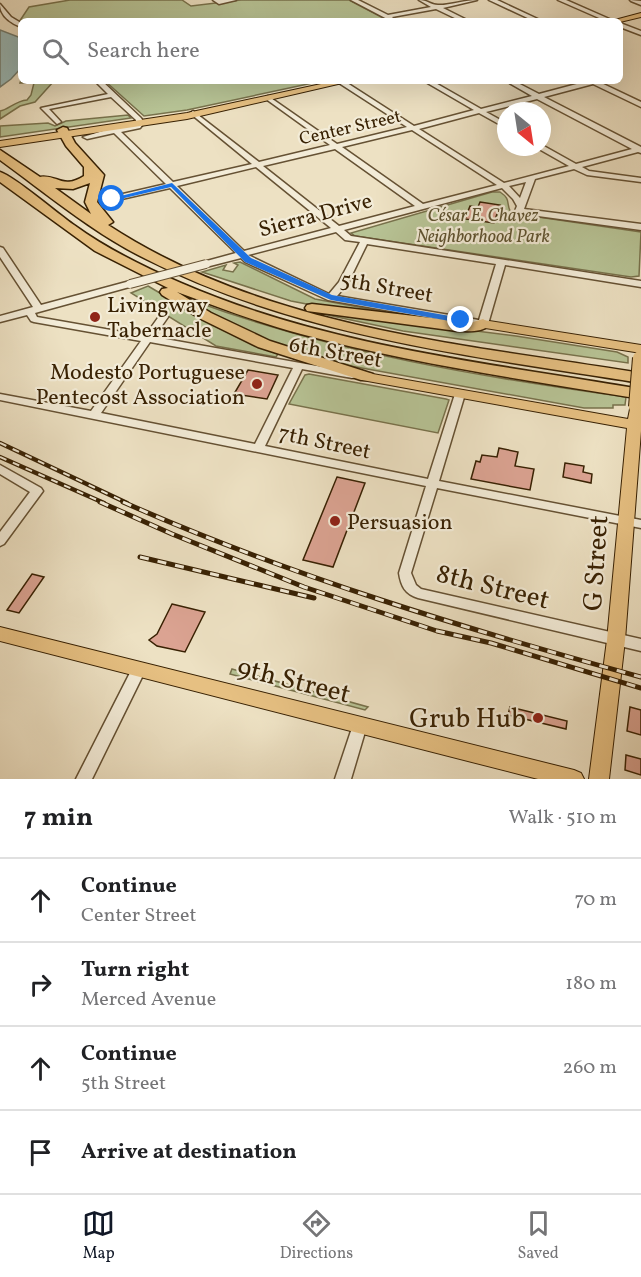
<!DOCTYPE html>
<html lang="en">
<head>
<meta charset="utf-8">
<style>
  body { margin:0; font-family:Vollkorn,serif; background:#f6f6f6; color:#202124 }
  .compass { position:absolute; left:497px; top:102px; width:54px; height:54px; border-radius:50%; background:#fff; box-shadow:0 6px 24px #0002; rotate:150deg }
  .stop { position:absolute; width:18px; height:18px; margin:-14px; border:4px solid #1a73e8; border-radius:50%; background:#fff }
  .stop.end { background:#1a73e8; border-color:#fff; box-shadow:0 2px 6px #0008 }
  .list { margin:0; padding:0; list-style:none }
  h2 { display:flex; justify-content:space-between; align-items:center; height:78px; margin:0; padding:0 24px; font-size:26px }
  h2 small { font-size:20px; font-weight:400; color:#757577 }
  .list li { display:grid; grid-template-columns:39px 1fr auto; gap:18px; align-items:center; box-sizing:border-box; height:84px; padding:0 24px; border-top:2px solid #e0e0e0 }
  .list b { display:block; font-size:22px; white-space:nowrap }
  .list p { margin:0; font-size:20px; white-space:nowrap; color:#757577 }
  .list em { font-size:20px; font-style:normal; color:#757577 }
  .icon { flex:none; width:33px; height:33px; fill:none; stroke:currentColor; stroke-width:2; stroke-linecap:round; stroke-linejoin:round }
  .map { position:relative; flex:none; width:641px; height:779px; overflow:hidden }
  .search { position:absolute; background:#fff; box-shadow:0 6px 24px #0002; left:18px; right:18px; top:18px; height:66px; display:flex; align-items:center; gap:15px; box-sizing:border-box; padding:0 21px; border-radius:9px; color:#757577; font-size:22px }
  .sheet { height:414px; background:#fff }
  nav { display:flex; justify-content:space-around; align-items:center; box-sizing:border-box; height:84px; border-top:2px solid #e0e0e0; background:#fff; font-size:16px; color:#757577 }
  nav a { display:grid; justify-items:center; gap:3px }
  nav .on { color:#111827 }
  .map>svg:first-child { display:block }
</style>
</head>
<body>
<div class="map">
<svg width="641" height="779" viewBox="0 0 641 779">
  <rect width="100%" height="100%" fill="#ede1c3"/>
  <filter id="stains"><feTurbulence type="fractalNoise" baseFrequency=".00333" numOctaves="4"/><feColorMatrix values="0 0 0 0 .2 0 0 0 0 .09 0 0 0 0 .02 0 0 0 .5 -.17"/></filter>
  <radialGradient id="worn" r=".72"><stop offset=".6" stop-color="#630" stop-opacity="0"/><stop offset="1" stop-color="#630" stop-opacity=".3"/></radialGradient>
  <path fill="#b7c395" stroke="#78724c" stroke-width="1.5" d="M70,0H182L191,6L241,0H349L389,21L19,22L29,7Z
    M21,80L54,81L35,102L20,106L0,119V111C8,110 15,101 27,100L31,95L34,83H20Z
    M105,81H322L187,110L144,116Z
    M128,115L131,118L0,137V126L48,123L55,126L66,121Z
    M492,192H500C512,200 505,202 511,213L641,232L639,276L631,277L355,236L351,233Z
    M240,262L315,299L386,312L322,307L291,301L202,272L226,265L223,270L233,272L238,265L234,263Z
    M148,286L214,325L278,354L276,357L216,346L131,293Z
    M197,302C335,353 481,377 626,397L625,405H613V408H584L334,363L281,347L193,304Z
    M325,312L516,336L617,352L628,357V363L403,331L323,314Z
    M309,374L446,399L449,400L438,433L289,404L305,375Z
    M232,669L368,707L365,710L230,674Z"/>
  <path fill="#9bbcbb" stroke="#737e71" stroke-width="1.5" d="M0,30L21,38V68L11,79L0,87Z"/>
  <path fill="#dba392" stroke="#382103" stroke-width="1.5" d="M480,202L500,205L494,223L465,219L470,206L478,207Z
    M248,370L278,375L267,399L234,394Z
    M499,448L518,452L515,466L534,469L530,490L471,479L476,461L480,462L482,455L497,457Z
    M565,463L584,466L583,472L592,474L591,483L563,477Z
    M337,477L365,483L333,567L303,560Z
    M32,574L44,577L19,613L7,610Z
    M172,604L205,612L185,652L157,646L149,640L157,634Z
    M510,707L567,721L566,729L508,715Z
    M630,707L641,710V735L627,731Z
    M626,755L641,759V775L625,770Z"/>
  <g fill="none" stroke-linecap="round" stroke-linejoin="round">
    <defs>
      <path id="minor" d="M213,0H236L219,4Z
        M351,0H358L388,15L431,7L419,0C427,0 431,5 438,5C446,6 466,0 477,0L443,8L469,21H461L436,9L392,17L394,19L391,21Z
        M489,0H497L542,21H534Z
        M558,0H566L614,21H606Z
        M630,0L641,1V5L631,1Z
        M0,4L11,17L21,23V27C11,23 0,16 0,4Z
        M620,23L641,31V35L620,27Z
        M95,81H102L141,118L144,123L140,128L121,132L173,182L252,164L191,114L190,113L193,111L259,162L330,145L266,99L265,98L268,96L337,144L407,127L339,83L338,81H344L414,126L474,110L424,81H432L481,109L532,96L506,81H514L539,94L588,81H597L641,102V107L593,84L544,97L641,147V153L638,152L582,167L589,171L641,178V182L587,175L574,169L535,179L524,209L641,224V230L516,213L515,211L517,206L513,199L502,188L344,230L351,236L641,281V287L505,265L488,324L483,327L328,300L245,262L241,258L206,267L203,266V262L236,253L170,188L113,201L109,199L110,197L166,184L114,133L87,139L83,137L103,131L98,129L102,127L115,129L135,124L136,123V120L111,97L49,109L61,122L57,124L41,108L108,94ZM537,99L632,149L576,164L542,145V147H538L539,149L569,166L504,183L419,129L479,113L506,128V123L486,112ZM412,130L497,185L423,204L342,147ZM335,149L415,206L339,226L263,166ZM256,167L331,228L244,251L177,186ZM526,182L520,198L509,186ZM336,232L345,240L360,242L339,282L329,294L248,255ZM367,244L496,264L479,320L337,296L348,283Z
        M0,247L3,248L41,305L130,281L135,284L133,286L35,313L37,317L145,336L160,315L163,314L168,317L154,337L356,373L357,375L356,377L352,378L302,369L265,446L428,479L455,394L456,392H464L465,394L439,481L641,520V528L437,488L411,573L416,585L421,589L641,639V651L418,598C405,594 401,586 399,573L426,486L0,400V394L91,411L141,341L34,322L31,321L27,315L0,322V316L33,307L0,257ZM150,342L293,368L255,444L101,413Z
        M0,465L41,488L43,491L4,544L0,546V532L30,492L0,474Z
        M139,663L144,665L146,669L92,779H76L134,665Z
        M360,719L365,720L367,725L351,779H335L353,725L355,720Z"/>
      <path id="major" d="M641,13V17L620,22L611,21Z
        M335,81H351L187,119L0,147V141L187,113Z
        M483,320L641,345V353L479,327L477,324Z
        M367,373L628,419L631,404H641V431L625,640L609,779H589L607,640L627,428L362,380L360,377L362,374Z
        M0,627L574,770L581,773L584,779H538L0,641Z"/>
      <path id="highway" d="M63,127L67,128L75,143L104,175L97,202L113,222L108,225C265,328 461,344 641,373V383C473,356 300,337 146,259C93,233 47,194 0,160V150L40,177C57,174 62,190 84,176V167L66,146L57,130ZM90,183L85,202L91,214L55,188L73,189Z
        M0,172C14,176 58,214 74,225C107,249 144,267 181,283C326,346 487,363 641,389V399C527,380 413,364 301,334C259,323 218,307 177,292L211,313L270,341L373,374L375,377L373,380H361L258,347L201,319L162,295L160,292L162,289L168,288L95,251L0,182Z
        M312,304L457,321L473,322L483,319L491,324C482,333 469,331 457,331L307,311L305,308L307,305Z"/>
    </defs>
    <use href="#minor" stroke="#655133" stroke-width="3"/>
    <use href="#major" stroke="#382103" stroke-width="2"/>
    <use href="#highway" stroke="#382103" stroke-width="3"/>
    <use href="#minor" fill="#f3ecd8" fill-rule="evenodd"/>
    <use href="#major" fill="#e6c082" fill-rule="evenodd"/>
    <use href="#highway" fill="#e6c082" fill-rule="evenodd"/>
    <defs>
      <path id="rail-far1" d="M0,443L127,503
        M0,457L104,503"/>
      <path id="rail" d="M100,502L172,534L304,587L437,631L491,643L641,688
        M123,502C290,576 466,629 641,677
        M140,557L314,598"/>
    </defs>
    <use href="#rail-far1" stroke="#382103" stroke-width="4.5"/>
    <use href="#rail" stroke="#382103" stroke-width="5"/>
    <use href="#rail-far1" stroke="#f3ecd8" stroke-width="2" stroke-dasharray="7" stroke-linecap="butt"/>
    <use href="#rail" stroke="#f3ecd8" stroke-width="3" stroke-dasharray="9" stroke-linecap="butt"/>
    <defs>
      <path id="minor-bridge" d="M130,284L206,264"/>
      <path id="major-bridge" d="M636,407L640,358"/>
    </defs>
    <use href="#minor-bridge" stroke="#655133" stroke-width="10" stroke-linecap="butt"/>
    <use href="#major-bridge" stroke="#382103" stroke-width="16" stroke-linecap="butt"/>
    <use href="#minor-bridge" stroke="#f3ecd8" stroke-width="8"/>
    <use href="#major-bridge" stroke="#e6c082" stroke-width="14"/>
  </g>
  <path fill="#1a73e8" d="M172,183L251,258L332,295L461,318L465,320L461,323L331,300L245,262L171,187L112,201L109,199Z"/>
  <g fill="#8f2418" stroke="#f3ecd8" stroke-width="2">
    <circle cx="95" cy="317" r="6"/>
    <circle cx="257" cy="384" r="6"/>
    <circle cx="335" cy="521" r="6"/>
    <circle cx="538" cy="718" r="6"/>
  </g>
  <g text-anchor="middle" stroke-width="4.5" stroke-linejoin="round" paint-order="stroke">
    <g font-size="18" fill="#382103" stroke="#f3ecd8">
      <text transform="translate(350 127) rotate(-13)" y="6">Center Street</text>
    </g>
    <g font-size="18" font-style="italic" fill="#5e522f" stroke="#f3ecd8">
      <text x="483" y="221">César E. Chavez<tspan x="483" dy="21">Neighborhood Park</tspan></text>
    </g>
    <g font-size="22" fill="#382103" stroke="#f3ecd8">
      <text transform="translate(315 214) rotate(-15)" y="8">Sierra Drive</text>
      <text transform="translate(387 286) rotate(10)" y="8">5th Street</text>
      <text transform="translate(336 351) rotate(10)" y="8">6th Street</text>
      <text transform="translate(325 441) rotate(12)" y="8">7th Street</text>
    </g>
    <g font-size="22" fill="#382103" stroke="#f3ecd8" text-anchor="start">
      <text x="107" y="312">Livingway<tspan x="107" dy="25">Tabernacle</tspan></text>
      <text x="245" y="379" text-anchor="end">Modesto Portuguese<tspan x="245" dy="25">Pentecost Association</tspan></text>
      <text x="347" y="529">Persuasion</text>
    </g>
    <g font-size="27" fill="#382103" stroke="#f3ecd8">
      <text transform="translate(595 563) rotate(-86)" y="9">G Street</text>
      <text transform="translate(493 586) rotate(14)" y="9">8th Street</text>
      <text transform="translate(294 680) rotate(14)" y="9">9th Street</text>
    </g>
    <g font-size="27" fill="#382103" stroke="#f3ecd8" text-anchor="end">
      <text x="526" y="727">Grub Hub</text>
    </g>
  </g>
  <rect width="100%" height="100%" filter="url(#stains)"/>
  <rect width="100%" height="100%" fill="url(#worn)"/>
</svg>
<svg class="compass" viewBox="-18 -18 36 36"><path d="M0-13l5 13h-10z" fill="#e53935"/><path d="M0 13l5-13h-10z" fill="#757577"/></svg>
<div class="stop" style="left:112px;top:199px"></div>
<div class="stop end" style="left:461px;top:320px"></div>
<div class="search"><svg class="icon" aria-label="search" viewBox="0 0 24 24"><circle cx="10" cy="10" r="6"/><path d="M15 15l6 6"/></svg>Search here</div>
</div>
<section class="sheet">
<h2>7 min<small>Walk · 510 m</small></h2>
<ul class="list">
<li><svg class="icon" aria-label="ahead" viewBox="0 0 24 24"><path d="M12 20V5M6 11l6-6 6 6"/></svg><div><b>Continue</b><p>Center Street</p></div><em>70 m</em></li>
<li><svg class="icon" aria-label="right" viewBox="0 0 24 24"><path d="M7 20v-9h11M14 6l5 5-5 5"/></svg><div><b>Turn right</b><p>Merced Avenue</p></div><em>180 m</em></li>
<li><svg class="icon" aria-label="ahead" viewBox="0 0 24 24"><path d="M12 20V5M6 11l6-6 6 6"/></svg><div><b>Continue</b><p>5th Street</p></div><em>260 m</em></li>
<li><svg class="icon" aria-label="arrive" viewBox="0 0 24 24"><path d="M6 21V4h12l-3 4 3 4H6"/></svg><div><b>Arrive at destination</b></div></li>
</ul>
</section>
<nav>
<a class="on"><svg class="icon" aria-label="map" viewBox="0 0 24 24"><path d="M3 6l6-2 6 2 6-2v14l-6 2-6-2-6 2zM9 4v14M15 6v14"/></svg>Map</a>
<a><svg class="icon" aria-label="directions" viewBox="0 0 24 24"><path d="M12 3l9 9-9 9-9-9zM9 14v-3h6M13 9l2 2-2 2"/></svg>Directions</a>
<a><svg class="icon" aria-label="saved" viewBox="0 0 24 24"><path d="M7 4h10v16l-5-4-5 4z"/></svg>Saved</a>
</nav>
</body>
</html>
